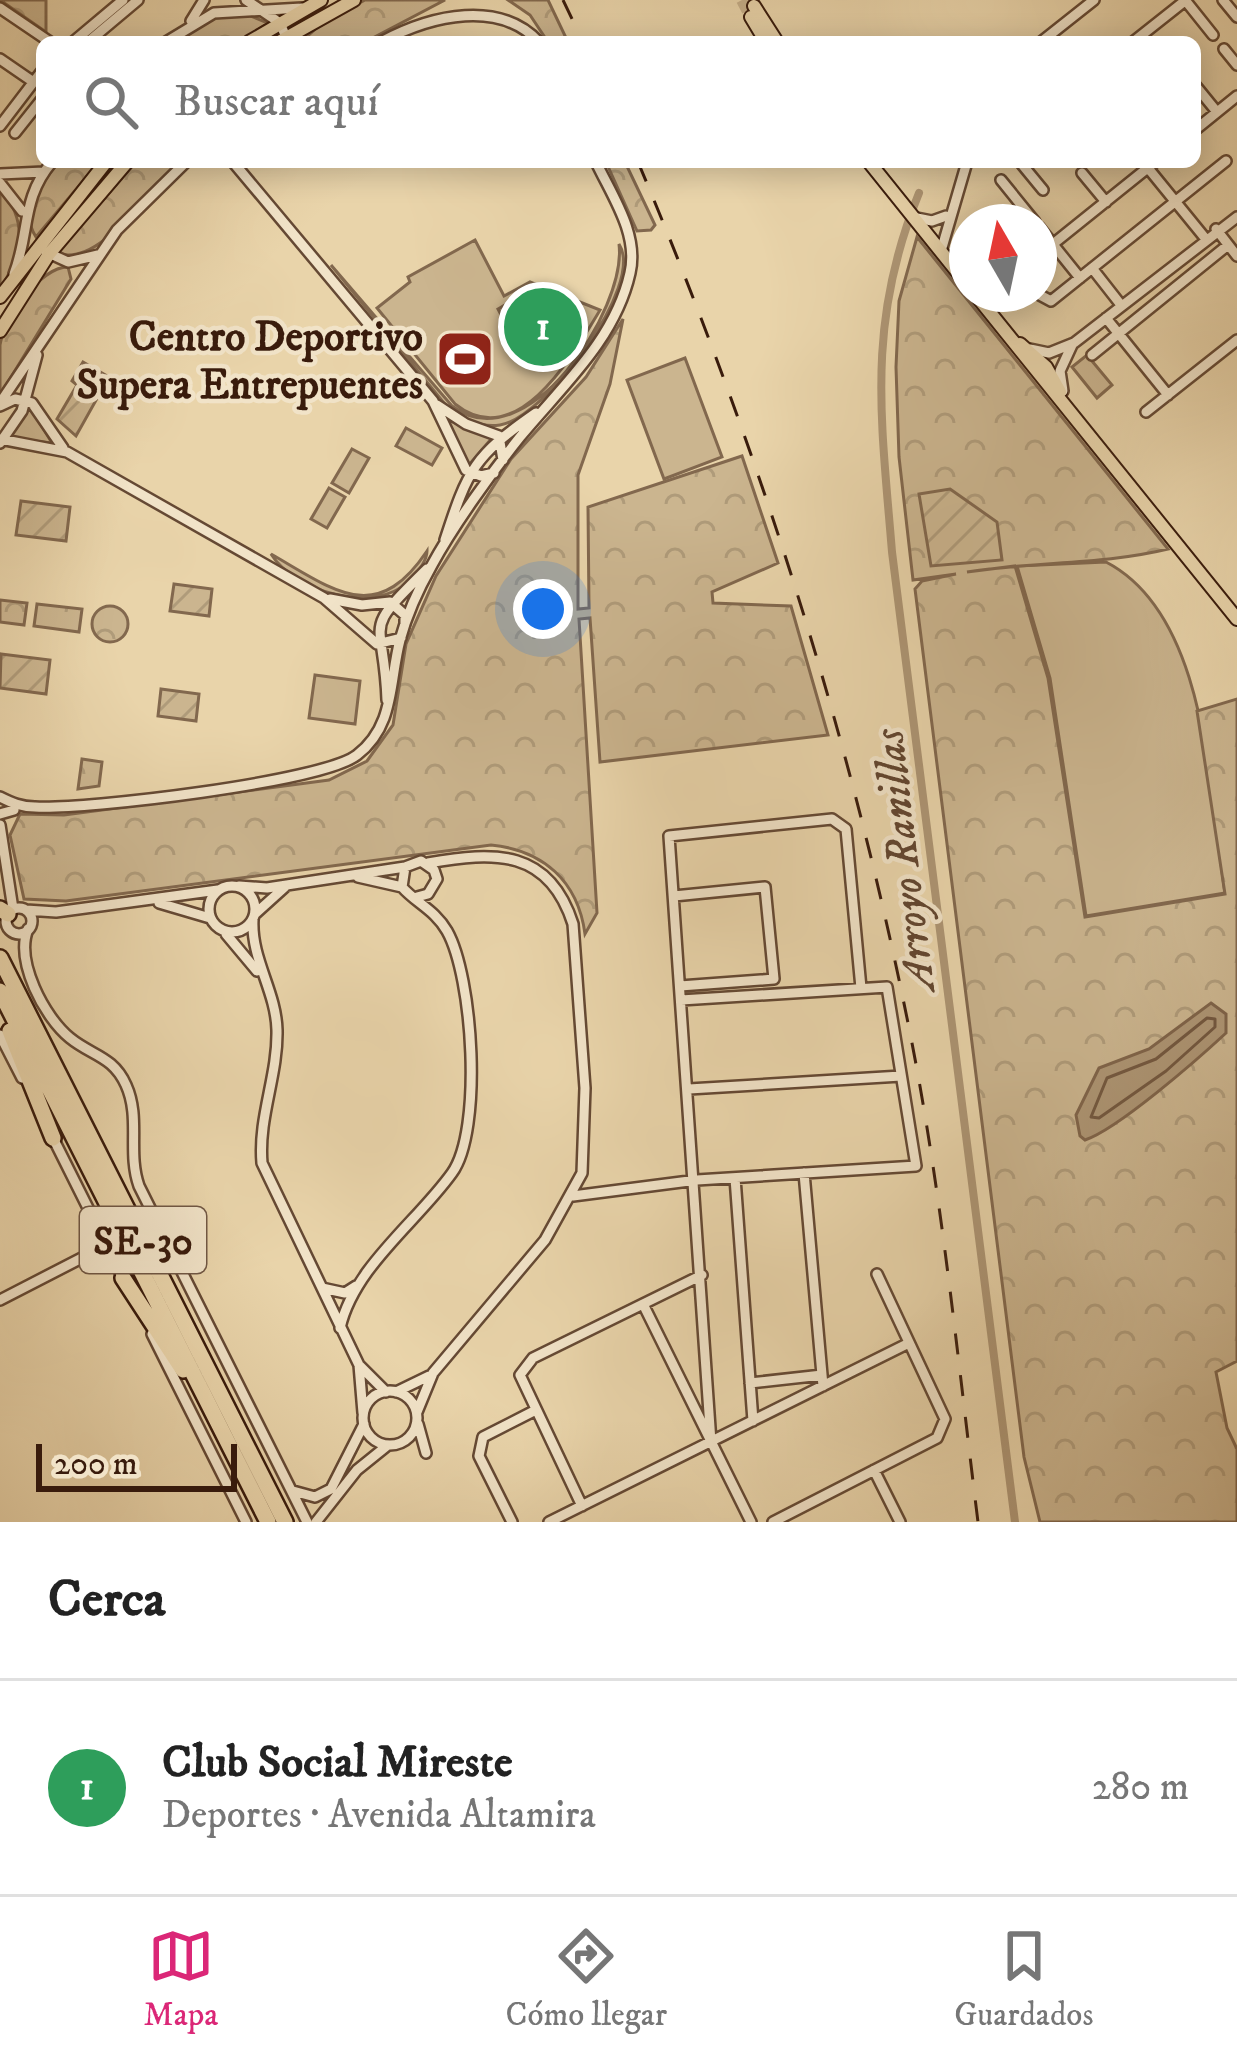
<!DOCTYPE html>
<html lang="es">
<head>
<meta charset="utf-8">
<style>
  body { margin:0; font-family:"IM FELL DW Pica",serif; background:#f6f6f6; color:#222 }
  .compass { position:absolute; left:949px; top:204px; width:108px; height:108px; border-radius:50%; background:#fff; box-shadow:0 6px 30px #0003; rotate:351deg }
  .scale { position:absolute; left:36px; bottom:30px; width:201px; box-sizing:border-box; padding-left:12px; border:6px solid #391b0c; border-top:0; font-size:33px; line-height:42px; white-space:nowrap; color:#391b0c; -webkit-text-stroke:9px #f1e3c8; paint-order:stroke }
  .you { position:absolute; left:543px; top:609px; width:42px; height:42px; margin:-30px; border:9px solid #fff; border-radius:50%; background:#1a73e8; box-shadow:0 0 0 18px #1a73e833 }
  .badge { display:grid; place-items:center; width:78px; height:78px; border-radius:50%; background:#db2777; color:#fff; font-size:39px; font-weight:700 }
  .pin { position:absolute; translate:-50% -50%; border:6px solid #fff; box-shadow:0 3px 12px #0006 }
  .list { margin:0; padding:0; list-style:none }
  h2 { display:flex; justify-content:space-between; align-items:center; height:156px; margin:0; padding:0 48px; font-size:51px }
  h2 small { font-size:39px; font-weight:400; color:#767676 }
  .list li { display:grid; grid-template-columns:78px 1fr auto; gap:36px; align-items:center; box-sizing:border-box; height:216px; padding:0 48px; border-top:3px solid #e0e0e0 }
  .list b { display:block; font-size:45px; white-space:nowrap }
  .list p { margin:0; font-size:39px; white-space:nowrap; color:#767676 }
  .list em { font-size:39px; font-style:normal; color:#767676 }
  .icon { flex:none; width:66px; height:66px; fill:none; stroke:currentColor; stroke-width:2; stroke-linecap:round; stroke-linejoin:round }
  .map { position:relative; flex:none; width:1237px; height:1522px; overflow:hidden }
  .search { position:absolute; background:#fff; box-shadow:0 6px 30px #0003; left:36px; right:36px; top:36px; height:132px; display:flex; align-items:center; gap:30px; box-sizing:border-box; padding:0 42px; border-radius:18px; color:#767676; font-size:45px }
  .sheet { height:372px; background:#fff }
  nav { display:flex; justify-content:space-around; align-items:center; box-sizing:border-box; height:168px; border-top:3px solid #e0e0e0; background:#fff; font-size:33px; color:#767676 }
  nav a { display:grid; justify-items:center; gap:6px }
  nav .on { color:#db2777 }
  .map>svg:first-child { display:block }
</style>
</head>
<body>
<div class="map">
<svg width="1237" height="1522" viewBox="0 0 1237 1522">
  <defs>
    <pattern id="park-crowns" width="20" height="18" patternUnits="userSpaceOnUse" patternTransform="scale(3)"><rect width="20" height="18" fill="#cbb58f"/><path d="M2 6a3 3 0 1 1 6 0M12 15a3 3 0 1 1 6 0" fill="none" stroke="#af9b7a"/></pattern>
    <pattern id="garden-furrows" width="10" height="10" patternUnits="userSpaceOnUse" patternTransform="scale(3)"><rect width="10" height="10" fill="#cbb58f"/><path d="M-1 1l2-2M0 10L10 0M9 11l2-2" fill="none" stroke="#af9b7a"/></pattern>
  </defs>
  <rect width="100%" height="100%" fill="#e9d4aa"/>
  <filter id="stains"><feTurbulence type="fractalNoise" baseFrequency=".00167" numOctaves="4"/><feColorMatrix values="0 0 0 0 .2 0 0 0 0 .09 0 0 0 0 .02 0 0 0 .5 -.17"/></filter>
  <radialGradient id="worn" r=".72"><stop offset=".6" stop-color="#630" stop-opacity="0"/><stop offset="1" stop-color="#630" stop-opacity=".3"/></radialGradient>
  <path fill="#cbb58f" stroke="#82684e" stroke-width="3" d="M475,240L504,296L530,282L600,310C573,355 517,454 455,404L377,308L410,282L408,277Z
    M619,244C646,285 545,418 500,425C479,428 465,419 448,408L331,265L452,406C526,463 627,310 619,244Z
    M1087,355L1112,385L1097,398L1072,367Z
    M685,358L722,457L664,479L627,380Z
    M29,405L52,443L8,438Z
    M446,419L492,438L468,466Z
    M406,428L442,448L432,465L396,446Z
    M352,449L369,458L349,493L332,483Z
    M329,488L345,497L327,528L311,519Z
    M427,551C427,561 419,571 409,581C374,616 294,591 271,554C334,590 376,627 427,551Z
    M1106,562C1208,615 1209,791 1225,893L1086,916L1050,678L1017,566Z
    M315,675L360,681L355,724L309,718Z"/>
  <path fill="url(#park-crowns)" stroke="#82684e" stroke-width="3" d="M0,0H46V32Z
    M365,0H445L365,42H301L321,24Z
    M508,0H548L568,42H548L530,15Z
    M246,14L268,23L240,42H171L214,16Z
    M58,162H99L36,237C18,209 42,185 58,162Z
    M136,162H180C148,189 100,269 57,253Z
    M606,162H625L655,225L651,230L637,231Z
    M0,188C29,222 22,253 0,290Z
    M917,237L1168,549C1102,565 1036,561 967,572L1015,566L1048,678L1085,917L1225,894L1197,711L1237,699V1361L1216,1372L1227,1428L1237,1449V1522H1040L1024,1457L915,589L922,581L956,574L913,580L899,457L896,367L899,301Z
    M68,267L71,279L0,395C0,379 0,361 0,345C4,319 40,267 68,267Z
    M623,319L610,384L578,475V609L589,608L588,507L742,456L778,563L712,592L713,603L791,606L828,735L600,762L590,618L579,619L597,913L585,934C578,881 543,850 491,845L66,901L24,899L10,835L20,814L64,815L329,780L367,761L393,725L406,644L436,576L511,459L586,377Z
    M0,600L27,603L24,625L0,622Z
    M37,604L82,609L79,632L34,626Z
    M92 624a18 18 0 1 1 36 0a18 18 0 1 1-36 0Z
    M82,759L102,762L99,786L78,789Z"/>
  <path fill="url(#garden-furrows)" stroke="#82684e" stroke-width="3" d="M83,362L109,377L76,436L57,419L77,385L72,381Z
    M950,489L997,522L1002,560L931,566L919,494Z
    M21,501L70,507L66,541L16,535Z
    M174,584L212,589L209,616L170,611Z
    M1,654L50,660L46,694L0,688Z
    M161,689L199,694L196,721L158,716Z"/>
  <path fill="#ad9574" stroke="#7f644a" stroke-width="3" d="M527,292L536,305L521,325L506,324L498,309Z
    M1211,1003L1226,1014V1033C1198,1059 1118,1129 1085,1140L1080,1136L1076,1115L1099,1068L1149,1049Z"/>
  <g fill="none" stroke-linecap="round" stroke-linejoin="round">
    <path stroke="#735840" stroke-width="3" d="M1207,1018L1215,1019V1027L1166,1071L1099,1118L1091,1117L1107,1078L1156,1059Z"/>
    <path stroke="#ad9574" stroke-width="8" d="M919,193C866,323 881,417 892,552L1015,1522"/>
    <path stroke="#c6af8a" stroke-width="12" stroke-dasharray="12 6" stroke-linecap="butt" d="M742,0L751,17"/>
    <defs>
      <path id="minor" d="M246,0L280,23L288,42
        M1185,0L1213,35
        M1223,0L1237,17
        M0,8L50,42
        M191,21L204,0
        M73,42L123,0
        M88,42L138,0
        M166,42L214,13L302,8
        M381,42C433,14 500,0 539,42
        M1041,42L1094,0
        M1133,42L1186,0
        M1224,49L1237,65
        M0,59L32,81
        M1195,85L1217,112
        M0,126L42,71
        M1195,130L1237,96
        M15,133L42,99
        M233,162L433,401L466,470L481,476L494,473
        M1020,162L1043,190
        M1148,168L1205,238
        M1082,173L1106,202
        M0,174L44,172
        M1001,180L1035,222
        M0,183L22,211
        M917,218L932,221L946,216
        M1039,227L1080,278
        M1216,229L1237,256
        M1053,244L1155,162
        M941,251L967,162
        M46,252L68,262L98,255
        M1092,268L1121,305
        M14,274C30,233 21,198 52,162
        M1038,294L1051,301L1226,161
        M1106,318L1168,395
        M1030,349L1049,353L1074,343L1237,217
        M1092,355L1228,245
        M1063,391L1060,371L1072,345
        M0,403L117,230L186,162
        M437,405L466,424L499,436L503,460
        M0,406L15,399L32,403L63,448
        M1146,412L1237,340
        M0,439L67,452L324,598L377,644L401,638
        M0,443L22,411L37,355
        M445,540C468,469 474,456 536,413
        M330,599L362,605L390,602L405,615V624
        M387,700C384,614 359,636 427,569
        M0,797C12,803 21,807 35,807C85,810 322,782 357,755C395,726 389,682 400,640C407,614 419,588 432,565C453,526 492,472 520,437C562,386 615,340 630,273C639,234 612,196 596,162
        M0,814L14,810
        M0,825L13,909
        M358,877L402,887
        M209 909a23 23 0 1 1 46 0a23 23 0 1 1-46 0Z
        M239,886L267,888L405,867
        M674,896L765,887L774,979L680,986
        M159,903L210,918
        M6 921a13 13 0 1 1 26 0a13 13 0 1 1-26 0Z
        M26,910L56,912L218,890
        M255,914L286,886
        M253,920C251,959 276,991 277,1030C278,1076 258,1117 262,1163L359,1365L386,1392
        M28,929C15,961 44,1017 70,1038C92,1056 113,1056 126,1085C141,1118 127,1152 139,1186L307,1522
        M226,934L257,971
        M0,1035L22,1078
        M689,1089L901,1076
        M52,1136L125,1282
        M804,1173L823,1386
        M735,1178L753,1421
        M573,1196L697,1180L916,1166L887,987L681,1000
        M322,1288L345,1293L356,1286
        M0,1300L107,1245
        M643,1304L751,1522
        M340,1328C354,1267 417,1222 452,1173C483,1130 473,977 447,931C435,910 416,903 402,887L405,867L421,861L434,870L437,879L428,894L417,897
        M152,1334L246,1522
        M359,1365L363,1413
        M750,1383L822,1375
        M363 1418a27 27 0 1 1 54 0a27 27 0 1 1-54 0Z
        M396,1392L429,1376
        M417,1412L433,1373L545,1240L582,1173L585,1088L573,924C549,849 495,851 428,863
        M418,1424L426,1453
        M711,1442L669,836L832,819L846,829L861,988
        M874,1470L900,1522
        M293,1491L315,1497L331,1489L364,1424
        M582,1506L520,1375L533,1358L702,1275
        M316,1522L357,1470L388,1445
        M512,1522L479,1456L483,1437L534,1411
        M549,1522L909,1343
        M773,1522L937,1438L945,1419L877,1274"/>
      <path id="major" d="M754,6L777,42
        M751,17L766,42
        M249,42L321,0
        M279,42L354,0
        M869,162L967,284
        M975,294L1237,619
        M0,297L106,162
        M0,331L49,254L127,162
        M1020,344L1046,367L1060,392"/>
      <path id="highway" d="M0,909L8,914
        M0,958L285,1522
        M0,991L268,1522
        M10,1031L53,1138
        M123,1278L183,1370"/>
    </defs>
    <use href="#minor" stroke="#654934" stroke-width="14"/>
    <use href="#major" stroke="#391b0c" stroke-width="16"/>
    <use href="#highway" stroke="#391b0c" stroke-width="20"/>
    <use href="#minor" stroke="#f1e3c8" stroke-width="9"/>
    <use href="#major" stroke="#e9d4aa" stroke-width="12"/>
    <use href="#highway" stroke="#e9d4aa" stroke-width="15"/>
    <path stroke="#391b0c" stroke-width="3" stroke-dasharray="21 21" stroke-linecap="butt" d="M563,0L583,42
      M638,162C755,439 847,723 907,1018C941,1184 957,1354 978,1522"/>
  </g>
  <defs>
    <symbol id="stadium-square" viewBox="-11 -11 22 22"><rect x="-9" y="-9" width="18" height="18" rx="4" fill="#8f2418" stroke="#f1e3c8"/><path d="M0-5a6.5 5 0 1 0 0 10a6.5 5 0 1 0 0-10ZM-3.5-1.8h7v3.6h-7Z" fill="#fff"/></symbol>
  </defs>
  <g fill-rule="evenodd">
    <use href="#stadium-square" x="432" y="326" width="66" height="66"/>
  </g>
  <g text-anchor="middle" stroke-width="9" stroke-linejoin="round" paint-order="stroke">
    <rect fill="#f1e3c8" stroke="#705744" stroke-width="3" x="80" y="1207" width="126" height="66" rx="9"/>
    <g font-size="39" font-weight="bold" fill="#391b0c">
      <text x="143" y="1254">SE-30</text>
    </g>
    <g font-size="42" font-weight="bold" fill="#391b0c" stroke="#f1e3c8" text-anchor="end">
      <text x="423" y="350">Centro Deportivo<tspan x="423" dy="48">Supera Entrepuentes</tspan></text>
    </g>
    <g font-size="45" font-style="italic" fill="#624630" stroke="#f1e3c8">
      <text transform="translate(902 860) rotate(-97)" y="16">Arroyo Ranillas</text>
    </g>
  </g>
  <rect width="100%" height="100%" filter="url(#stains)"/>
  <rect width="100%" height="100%" fill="url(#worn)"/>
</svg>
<svg class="compass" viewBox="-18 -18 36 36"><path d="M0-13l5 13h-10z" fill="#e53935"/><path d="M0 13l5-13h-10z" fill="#767676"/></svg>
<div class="scale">200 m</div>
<div class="you"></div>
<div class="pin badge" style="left:543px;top:327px;background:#2e9e5b">1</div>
<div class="search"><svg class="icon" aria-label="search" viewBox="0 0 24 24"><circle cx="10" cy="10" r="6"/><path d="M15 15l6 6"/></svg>Buscar aquí</div>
</div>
<section class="sheet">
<h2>Cerca<small></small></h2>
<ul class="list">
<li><span class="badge" style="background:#2e9e5b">1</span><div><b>Club Social Mireste</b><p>Deportes · Avenida Altamira</p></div><em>280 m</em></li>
</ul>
</section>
<nav>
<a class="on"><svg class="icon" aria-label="map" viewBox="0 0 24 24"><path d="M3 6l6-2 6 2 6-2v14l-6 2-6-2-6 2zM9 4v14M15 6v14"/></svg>Mapa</a>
<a><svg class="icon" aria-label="directions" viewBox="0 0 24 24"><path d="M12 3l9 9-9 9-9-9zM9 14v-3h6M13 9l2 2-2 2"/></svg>Cómo llegar</a>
<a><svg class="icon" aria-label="saved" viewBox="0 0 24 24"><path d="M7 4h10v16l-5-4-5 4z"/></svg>Guardados</a>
</nav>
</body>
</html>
